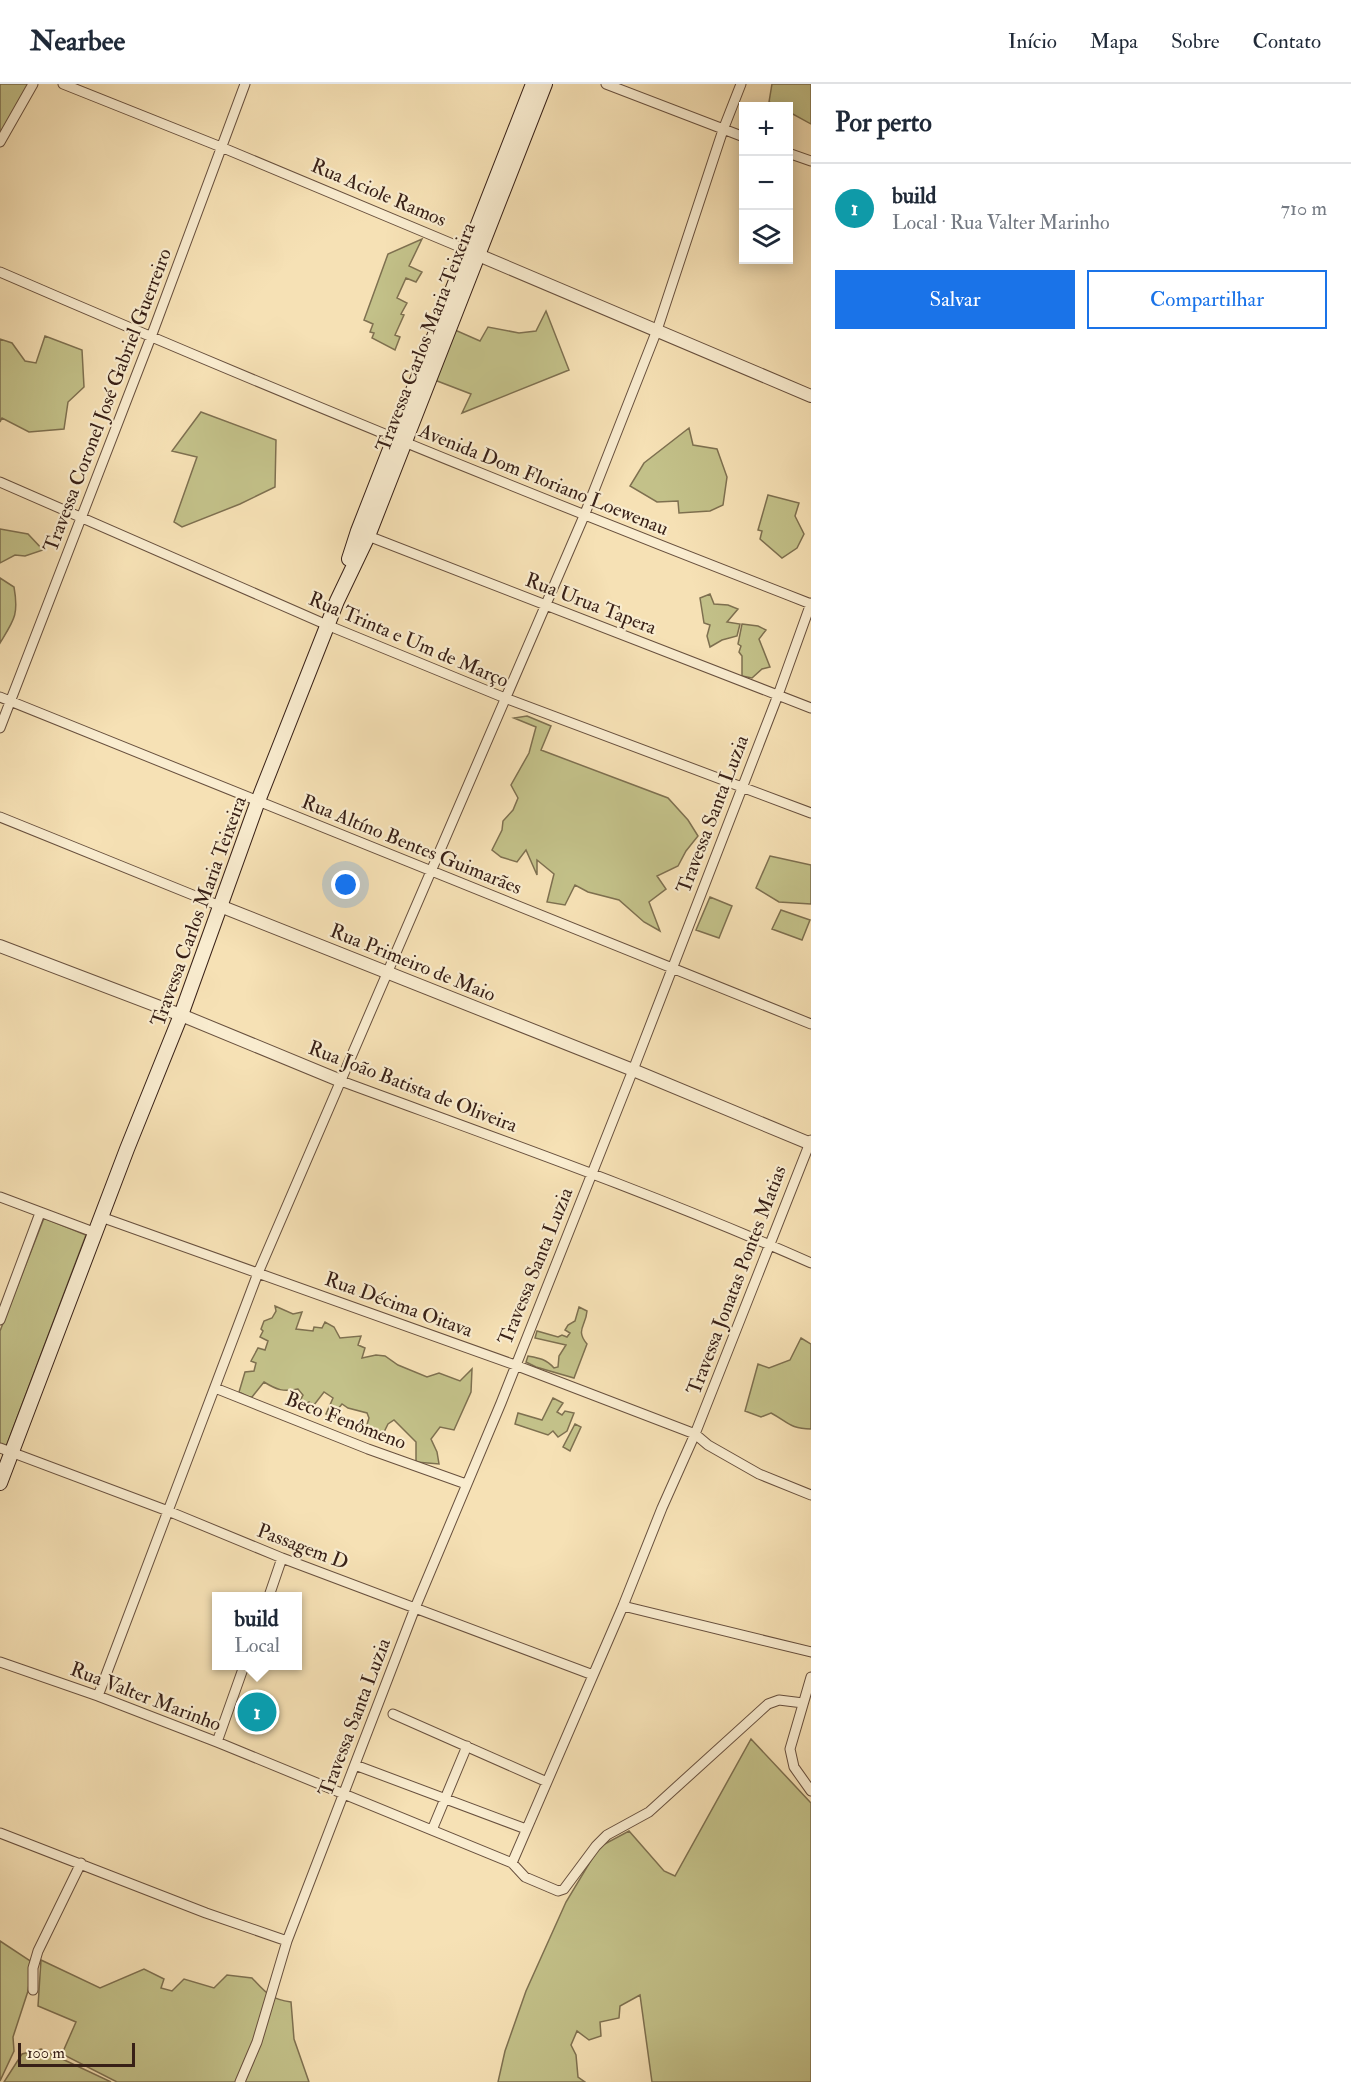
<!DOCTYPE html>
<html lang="pt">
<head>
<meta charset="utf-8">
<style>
  body { margin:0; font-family:"IM FELL Double Pica",serif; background:#f6f6f7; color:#1f2937 }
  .controls { position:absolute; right:18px; top:18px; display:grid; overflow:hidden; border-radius:0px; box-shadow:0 3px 15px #0003 }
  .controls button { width:54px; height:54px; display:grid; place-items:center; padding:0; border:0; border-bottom:2px solid #e0e1e3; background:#fff; color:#1f2937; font:30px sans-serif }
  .scale { position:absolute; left:18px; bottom:15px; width:117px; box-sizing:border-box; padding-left:6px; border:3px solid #382017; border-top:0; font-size:16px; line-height:21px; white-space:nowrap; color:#382017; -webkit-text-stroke:4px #f9eccf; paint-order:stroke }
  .you { position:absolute; left:346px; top:801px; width:21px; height:21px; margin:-15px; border:4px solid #fff; border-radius:50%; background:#1a73e8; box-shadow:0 0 0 9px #1a73e833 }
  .badge { display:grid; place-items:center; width:39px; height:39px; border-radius:50%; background:#1a73e8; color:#fff; font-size:20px; font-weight:700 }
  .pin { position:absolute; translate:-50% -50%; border:3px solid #fff; box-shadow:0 2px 6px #0006 }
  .popup { position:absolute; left:212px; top:1508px; width:90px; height:78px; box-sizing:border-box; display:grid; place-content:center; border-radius:0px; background:#fff; filter:drop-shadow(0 2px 4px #0005); font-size:20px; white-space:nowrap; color:#747a83 }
  .popup b { font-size:22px; color:#1f2937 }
  .popup::after { content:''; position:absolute; left:50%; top:100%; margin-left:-12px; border:12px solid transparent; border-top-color:#fff }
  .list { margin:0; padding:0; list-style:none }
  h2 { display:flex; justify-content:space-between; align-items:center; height:78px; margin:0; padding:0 24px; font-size:26px }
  h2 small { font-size:20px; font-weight:400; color:#747a83 }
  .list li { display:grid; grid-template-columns:39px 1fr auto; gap:18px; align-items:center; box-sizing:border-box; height:90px; padding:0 24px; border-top:2px solid #e0e1e3 }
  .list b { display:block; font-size:22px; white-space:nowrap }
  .list p { margin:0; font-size:20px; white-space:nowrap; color:#747a83 }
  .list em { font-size:20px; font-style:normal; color:#747a83 }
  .actions { display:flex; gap:12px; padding:18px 24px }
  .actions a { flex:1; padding:14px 0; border:2px solid #1a73e8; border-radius:0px; text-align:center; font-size:21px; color:#1a73e8 }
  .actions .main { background:#1a73e8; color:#fff }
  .icon { flex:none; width:33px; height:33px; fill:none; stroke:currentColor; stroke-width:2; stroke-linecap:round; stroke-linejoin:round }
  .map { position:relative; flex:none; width:811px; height:1998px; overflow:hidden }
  header { display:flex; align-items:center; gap:36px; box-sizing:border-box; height:84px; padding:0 30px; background:#fff; border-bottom:2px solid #e0e1e3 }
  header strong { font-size:28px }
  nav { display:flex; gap:33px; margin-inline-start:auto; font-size:21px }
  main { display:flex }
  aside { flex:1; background:#fff }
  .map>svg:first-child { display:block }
</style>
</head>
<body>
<header>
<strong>Nearbee</strong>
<nav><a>Início</a><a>Mapa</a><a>Sobre</a><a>Contato</a></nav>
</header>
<main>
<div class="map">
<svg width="811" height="1998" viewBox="0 0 811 1998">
  <rect width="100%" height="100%" fill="#f6e1b5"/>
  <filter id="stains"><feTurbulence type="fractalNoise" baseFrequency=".00333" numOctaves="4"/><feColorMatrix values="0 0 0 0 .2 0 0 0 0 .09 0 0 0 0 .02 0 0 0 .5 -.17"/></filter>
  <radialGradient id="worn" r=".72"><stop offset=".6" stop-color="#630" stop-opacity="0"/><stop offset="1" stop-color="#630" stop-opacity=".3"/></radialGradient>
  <path fill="#c3c189" stroke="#7e7050" stroke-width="1.5" d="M0,0H30L0,55Z
    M772,0H811V40L789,28L788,22H778L769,18Z
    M422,155L409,182L422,188L416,198L406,194L397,214L407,219L401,230L404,231L395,251L400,253L395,266L372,254L374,249L370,248L373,240L364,236L388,170Z
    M546,227L569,286L462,329L471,310L432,295L455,246L480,257L488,243L519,249L536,247Z
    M45,252L82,266L84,303L68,318L64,345L29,348L2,334L0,338V255L12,259L25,277L36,279Z
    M201,328L276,356L275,403L240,420L182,443L174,438L197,373L172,367Z
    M689,344L693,361L717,365L727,393L723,421L710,427L679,429L678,417L657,418L630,402L644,379Z
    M768,411L799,419L795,432L804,450L797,464L782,474L760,455L762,447L758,446Z
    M0,445L28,450L43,466L25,472L15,471L0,479Z
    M0,494L14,503C19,531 14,536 0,559Z
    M710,510L714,520L728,521L738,525L727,538L740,540L737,552L722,556L710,563L707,552L710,541L704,539L700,514Z
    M742,540L758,542L766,546L759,555L770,583L762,585L752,594L742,592V572L739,568L741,562L738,560Z
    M527,632L551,642L541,666L668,714L688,736L698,752L686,767L678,782L657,792L666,805L649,818L660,847L644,838L619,816L588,808L575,801L565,821L547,818L554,790L537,776V791L526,766L517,778L501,773L492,766L502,746L503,737L513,726L518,714L511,701L529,669L536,643L514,634Z
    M770,772L811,781V820L779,818L756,804Z
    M710,813L732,822L719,854L696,846Z
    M781,826L810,836L802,856L772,845Z
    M44,1134L86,1151L6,1363L0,1361V1247Z
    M275,1222L293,1230L302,1228L296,1245L313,1247L314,1243L322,1244L325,1238L334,1243L340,1254L361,1252L358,1261L365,1264L362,1274L376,1271L385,1272L398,1281L427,1293L439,1289L460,1297L472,1285L471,1308L454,1346L440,1343L431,1355L437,1368L439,1380L416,1378V1358L394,1336L388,1340L384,1348L375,1350L365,1347L369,1334L367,1329L348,1324L342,1320L333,1331L326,1330L333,1314L324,1308L314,1321L309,1318L301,1324L298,1321L303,1311L298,1305C283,1308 277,1306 264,1298L252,1313H249L239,1308L245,1288L254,1287L256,1279L251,1277L258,1264L265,1266L268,1257L260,1253L263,1247L261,1245L264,1237L272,1234L276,1227Z
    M579,1223L587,1227C586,1242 575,1246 587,1260L574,1294L536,1283L526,1278L528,1272C539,1274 546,1275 554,1284L558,1283L559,1272L566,1261L535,1254L537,1247L558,1253L562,1251L567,1253L570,1249L565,1246L568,1241L575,1237Z
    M801,1254L811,1260V1345C790,1345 788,1338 771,1329L761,1333L745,1327L758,1280L769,1284L790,1276Z
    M553,1314L563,1319L557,1328L562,1331L565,1327L574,1329L567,1347L558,1353L553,1347L548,1351L515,1340L518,1329L542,1336Z
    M575,1340L581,1343L570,1367L563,1363Z
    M751,1655L811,1719V1998H652L640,1911L620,1922L619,1934L600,1938L601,1952L589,1956L577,1947L571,1961L576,1971L578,1993L585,1998H498L505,1967L526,1907L566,1818L599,1763L629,1747L664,1787L675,1792Z
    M0,1857L32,1878L28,1907L13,1953L14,1967L0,1997Z
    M41,1876L100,1904L144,1885L164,1895L161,1904L172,1907L184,1895L214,1904L227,1891L252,1894C266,1909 270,1915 291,1918L294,1955L309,1998H117L62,1970L76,1938L38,1922Z
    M41,1965L111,1998H4L22,1970Z"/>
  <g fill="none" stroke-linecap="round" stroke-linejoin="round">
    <defs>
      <path id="minor" d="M63,0L221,63L467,166
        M606,0L744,53
        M0,58L33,0
        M788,69L811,77
        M0,188C268,304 538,414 811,520
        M0,398L327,541L505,614L811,729
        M363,450L811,624
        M0,613L811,940
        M0,644L151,253L245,0
        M0,733L220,822
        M341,997C498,1055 658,1111 811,1179
        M0,1113L96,1149
        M101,1133L515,1281L695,1350L708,1361L759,1390L811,1411
        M0,1236L40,1129
        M215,1304L368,1365L466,1400
        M0,1364L168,1427L282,1474L593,1591
        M269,1512L282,1474
        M623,1522L811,1568
        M0,1578L98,1612L217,1658L512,1779L525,1793L558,1807L564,1805L596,1762L607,1751L649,1728L768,1620L779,1616L803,1619
        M811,1593L790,1665L794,1683L811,1707
        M98,1612L258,1189L584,432L657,246L723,46L741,0
        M393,1630L547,1698
        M217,1658L244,1582
        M355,1681L526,1745
        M432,1746L467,1662
        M0,1749L206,1829L287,1857
        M512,1779L623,1522L662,1424L695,1350L811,1056
        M33,1906V1884L38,1867L81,1779
        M240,1998L257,1958L287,1857L415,1524L501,1319L633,986L778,611L811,519"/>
      <path id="tertiary" d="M469,167L811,312
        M220,822L633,986L811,1060
        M0,862L181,931L341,997"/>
      <path id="secondary" d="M349,475L358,447L533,0
        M0,1399L127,1065L181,931L258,717L337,517L368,452L545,0"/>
    </defs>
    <use href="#minor" stroke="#68503e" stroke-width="11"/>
    <use href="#tertiary" stroke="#68503e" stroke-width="14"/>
    <use href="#secondary" stroke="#382017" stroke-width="16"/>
    <use href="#minor" stroke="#f9eccf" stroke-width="9"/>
    <use href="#tertiary" stroke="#f9eccf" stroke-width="12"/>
    <use href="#secondary" stroke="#f9eccf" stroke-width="14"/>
  </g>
  <g text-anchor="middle" stroke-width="4.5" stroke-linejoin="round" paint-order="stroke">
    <g font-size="20" fill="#382017" stroke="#f9eccf">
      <text transform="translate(379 108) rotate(23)" y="7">Rua Aciole Ramos</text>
      <text transform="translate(425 253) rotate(-69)" y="7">Travessa Carlos Maria Teixeira</text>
      <text transform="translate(107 316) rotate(-69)" y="7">Travessa Coronel José Gabriel Guerreiro</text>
      <text transform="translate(544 395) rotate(22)" y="7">Avenida Dom Floriano Loewenau</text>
      <text transform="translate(591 519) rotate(21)" y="7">Rua Urua Tapera</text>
      <text transform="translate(409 555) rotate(23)" y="7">Rua Trinta e Um de Março</text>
      <text transform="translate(712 730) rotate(-69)" y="7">Travessa Santa Luzia</text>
      <text transform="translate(412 760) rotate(22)" y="7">Rua Altíno Bentes Guimarães</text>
      <text transform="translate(198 827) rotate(-70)" y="7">Travessa Carlos Maria Teixeira</text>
      <text transform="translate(413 878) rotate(22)" y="7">Rua Primeiro de Maio</text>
      <text transform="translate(413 1002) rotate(21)" y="7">Rua João Batista de Oliveira</text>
      <text transform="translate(535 1182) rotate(-68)" y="7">Travessa Santa Luzia</text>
      <text transform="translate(736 1196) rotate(-69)" y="7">Travessa Jonatas Pontes Matias</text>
      <text transform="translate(399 1220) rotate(20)" y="7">Rua Décima Oitava</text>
      <text transform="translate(346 1336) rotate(21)" y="7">Beco Fenômeno</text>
      <text transform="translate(303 1462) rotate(21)" y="7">Passagem D</text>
      <text transform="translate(146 1612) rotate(21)" y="7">Rua Valter Marinho</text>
      <text transform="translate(354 1633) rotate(-69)" y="7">Travessa Santa Luzia</text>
    </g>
  </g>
  <rect width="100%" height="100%" filter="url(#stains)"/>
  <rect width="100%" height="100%" fill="url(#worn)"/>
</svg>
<div class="controls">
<button>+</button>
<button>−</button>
<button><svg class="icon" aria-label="layers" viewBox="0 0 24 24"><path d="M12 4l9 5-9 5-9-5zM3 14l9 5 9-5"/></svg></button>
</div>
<div class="scale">100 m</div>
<div class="you"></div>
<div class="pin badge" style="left:257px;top:1628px;background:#0f9aa8">1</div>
<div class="popup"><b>build</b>Local</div>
</div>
<aside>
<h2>Por perto<small></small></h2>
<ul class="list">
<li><span class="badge" style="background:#0f9aa8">1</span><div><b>build</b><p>Local · Rua Valter Marinho</p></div><em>710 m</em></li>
</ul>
<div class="actions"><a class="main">Salvar</a><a>Compartilhar</a></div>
</aside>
</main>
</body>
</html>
